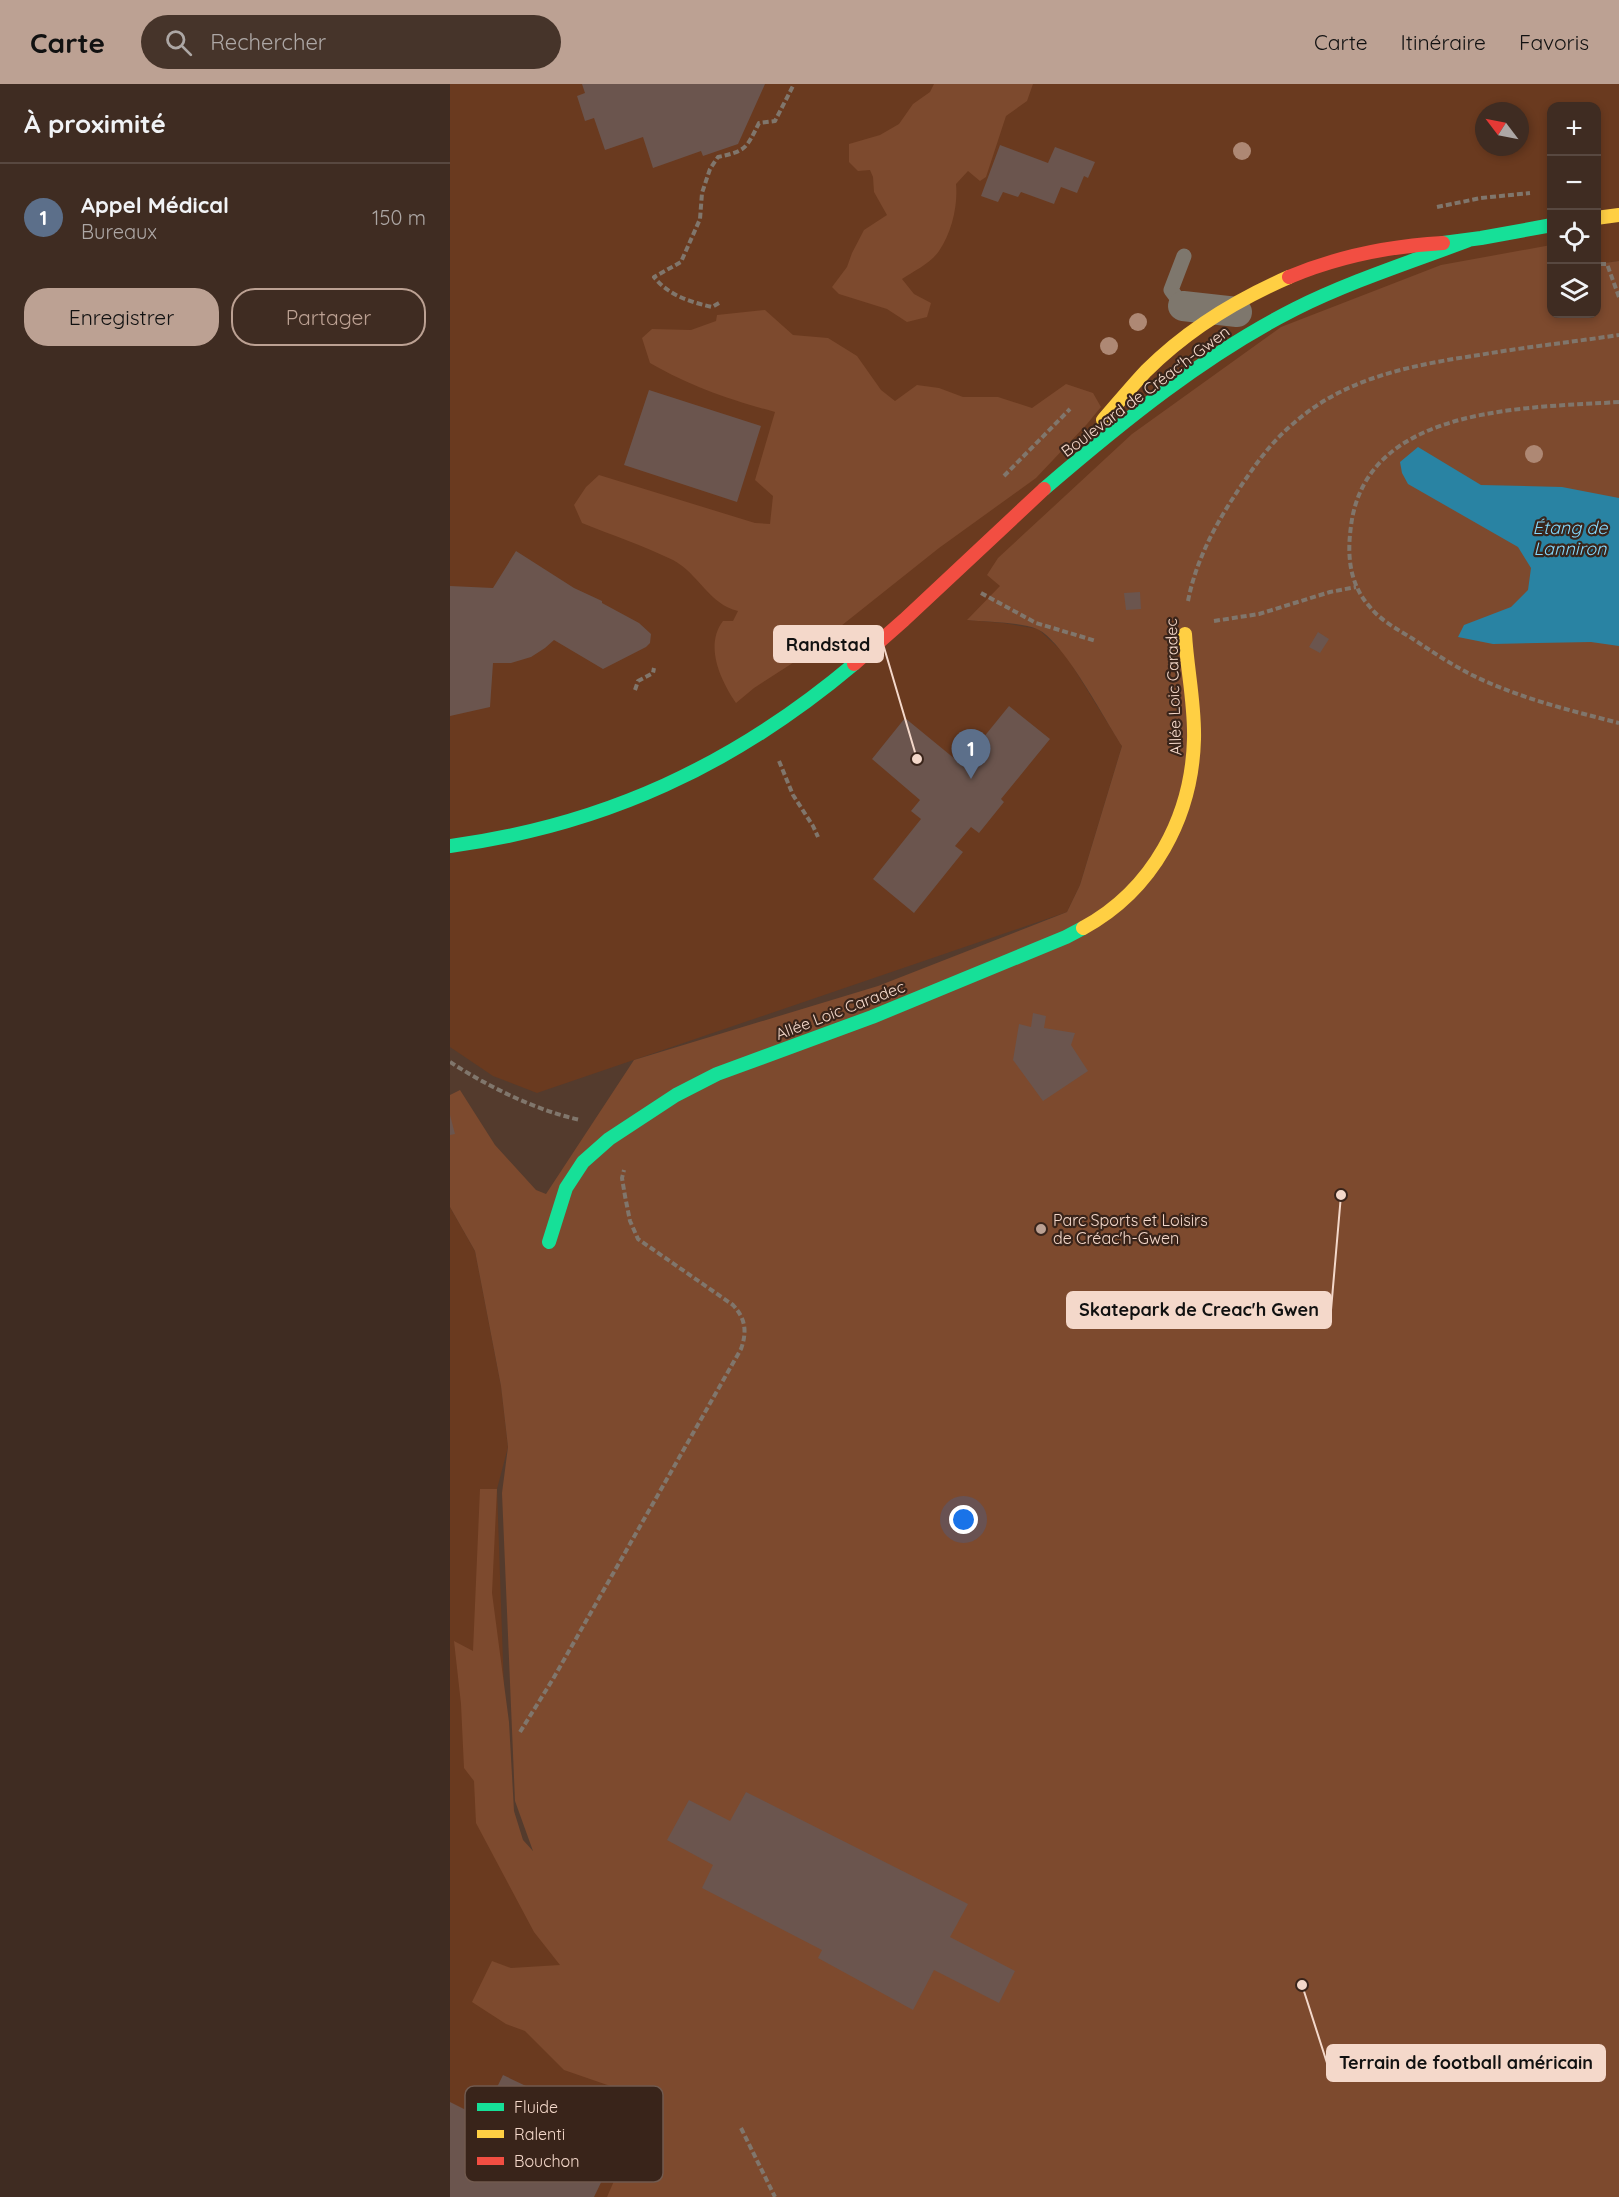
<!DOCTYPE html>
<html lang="fr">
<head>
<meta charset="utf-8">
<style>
  body { margin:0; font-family:Quicksand,sans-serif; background:#46342a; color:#f1f3f6 }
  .controls { position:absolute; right:18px; top:18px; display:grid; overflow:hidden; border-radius:12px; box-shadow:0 3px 9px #0003 }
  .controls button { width:54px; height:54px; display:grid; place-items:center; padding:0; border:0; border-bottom:2px solid #584840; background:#3f2c22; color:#f1f3f6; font:30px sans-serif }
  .compass { position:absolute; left:1025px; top:18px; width:54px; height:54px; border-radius:50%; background:#3f2c22; box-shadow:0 3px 9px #0003; rotate:302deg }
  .you { position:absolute; left:514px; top:1436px; width:21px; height:21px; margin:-15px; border:4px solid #fff; border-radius:50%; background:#1a73e8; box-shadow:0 0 0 9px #1a73e833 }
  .badge { display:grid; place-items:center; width:39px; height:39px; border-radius:50%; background:#bca193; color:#fff; font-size:20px; font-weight:700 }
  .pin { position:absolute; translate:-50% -50px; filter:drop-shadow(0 2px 3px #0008) }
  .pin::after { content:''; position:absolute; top:32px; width:21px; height:18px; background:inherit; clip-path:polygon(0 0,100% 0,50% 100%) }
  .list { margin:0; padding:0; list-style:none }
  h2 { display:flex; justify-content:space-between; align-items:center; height:78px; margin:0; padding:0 24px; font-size:26px }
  h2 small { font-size:20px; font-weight:400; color:#ada7a5 }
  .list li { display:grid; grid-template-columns:39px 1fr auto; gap:18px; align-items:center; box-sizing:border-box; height:108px; padding:0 24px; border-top:2px solid #584840 }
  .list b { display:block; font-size:22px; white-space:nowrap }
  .list p { margin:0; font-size:20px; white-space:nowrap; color:#ada7a5 }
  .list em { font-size:20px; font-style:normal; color:#ada7a5 }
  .actions { display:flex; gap:12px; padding:18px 24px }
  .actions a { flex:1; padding:14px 0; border:2px solid #bca193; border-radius:24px; text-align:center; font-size:21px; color:#bca193 }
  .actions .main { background:#bca193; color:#111 }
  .icon { flex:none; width:33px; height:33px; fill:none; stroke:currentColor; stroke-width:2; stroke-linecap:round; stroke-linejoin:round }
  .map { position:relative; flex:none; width:1169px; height:2113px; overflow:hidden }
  header { display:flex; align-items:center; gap:36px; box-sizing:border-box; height:84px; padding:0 30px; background:#bca193; color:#111 }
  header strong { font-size:28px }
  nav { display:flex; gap:33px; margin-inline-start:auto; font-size:21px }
  .search { width:420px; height:54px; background:#46342a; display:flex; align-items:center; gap:15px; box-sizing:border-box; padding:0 21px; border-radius:33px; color:#ada7a5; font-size:22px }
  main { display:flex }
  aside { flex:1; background:#3f2c22 }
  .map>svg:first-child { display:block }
</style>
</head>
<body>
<header>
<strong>Carte</strong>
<div class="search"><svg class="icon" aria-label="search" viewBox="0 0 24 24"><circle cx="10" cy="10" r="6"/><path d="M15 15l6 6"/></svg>Rechercher</div>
<nav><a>Carte</a><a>Itinéraire</a><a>Favoris</a></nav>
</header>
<main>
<aside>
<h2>À proximité<small></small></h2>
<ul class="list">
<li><span class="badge" style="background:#5c6f8a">1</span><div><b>Appel Médical</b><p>Bureaux</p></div><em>150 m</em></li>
</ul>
<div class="actions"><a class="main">Enregistrer</a><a>Partager</a></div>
</aside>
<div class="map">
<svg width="1169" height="2113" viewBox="0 0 1169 2113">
  <rect width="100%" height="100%" fill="#543b2d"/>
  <path fill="#6a3a1f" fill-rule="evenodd" d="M0,0H1169V177L1147,180L1146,22H1102L1101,163L518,536L553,539L588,545L615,570L672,662L630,801L617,828L87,1009L43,992L0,963ZM1034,27H1070V63H1034Z
    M0,1123L25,1167L51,1302L58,1363L47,1405L59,1749L242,2113H0Z"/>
  <path fill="#7d4a2e" d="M484,0H583L577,17L556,32L536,93L530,97L518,87L506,100C508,121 502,148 489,167C481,179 464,187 452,195L464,210L481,219L477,233L457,238L437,225L389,210L382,203L397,183L402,169L414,146L437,131L424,108L423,93L420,86L408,87L399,78V60L430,51L449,40L463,20L480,8Z
    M1101,161L1102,230H1146L1147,180L1169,177V2113H157L175,2072L190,2043L169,2005L114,1986L75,1947L56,1940L22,1918L42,1877L61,1884L110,1881L84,1848L26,1739L24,1697L14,1684L11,1620L4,1557L23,1567L30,1405H47L42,1509L59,1638L64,1727L73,1756L83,1767L65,1717L52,1409L58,1363L51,1302L25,1167L0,1123V1011L10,1006L45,1061L86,1106L96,1110L184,976L428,902L617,828L630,801L672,662C655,636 613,556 587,545C570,538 537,538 517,536L550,502L537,491L548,474L682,350L831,243L991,181Z
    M315,226L343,251L378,254L407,272L431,306L445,317L467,301L489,304L513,313H548L582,324L616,300L643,309L651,323L637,340L586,394L489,464L352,573L304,604L286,619C271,597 254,562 273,537H283L288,527C260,521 248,489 223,476C194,462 162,451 132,439L124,421L136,403L149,391L305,439L320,440L323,412L305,396L325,328C278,315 242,303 200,279L192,254L202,245L241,246L266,237L267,231Z"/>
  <path fill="#2983a3" d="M968,363L1031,401L1112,403L1169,414V562L1141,558L1043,560L1008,553L1014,541L1061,523L1078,506L1081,484L1068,463L958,400L952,389L950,378Z"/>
  <path fill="#6b554e" d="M132,0H315L288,60L253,72L251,67L203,84L193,53L155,66L144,34L135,37L127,12L135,9Z
    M550,61L598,79L605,63L645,78L638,94L634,92L627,109L611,103L604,120L571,108L568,113L553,108L548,118L531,112Z
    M199,306L311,342L287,418L174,381Z
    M66,467L124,504L152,517V519L189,539L201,550L200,559L196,563L153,585L104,556L95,564L81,573L61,579H43L40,623L0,632V502L43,504Z
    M690,508L691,525L676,526L674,509Z
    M868,548L879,555L870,569L859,563Z
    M559,622L600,655L551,715L554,718L529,749L521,743L505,762L513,768L464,829L423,795L471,735L461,727L470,716L422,675L455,634L505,675L512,665L520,670Z
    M583,929L596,932L594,944L625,949L621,961L638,987L593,1017L563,976L569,940L581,943Z
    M0,1031L5,1050L0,1051Z
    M296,1708L518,1820L500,1853L565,1887L549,1919L484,1886L463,1926L368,1874L372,1866L252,1804L263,1781L217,1756L239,1716L280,1737Z
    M53,1991L175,2049L144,2113H0V2018L32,2034Z"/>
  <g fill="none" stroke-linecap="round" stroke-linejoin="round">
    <path stroke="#80766c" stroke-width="4" stroke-dasharray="6 3" stroke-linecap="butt" d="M987,123L1031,114L1080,109
      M1146,172L1150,180H1157L1169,213
      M269,219L262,223C240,218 218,211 204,193L231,178L250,135L252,109L260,85L268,73C296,67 296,65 309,39L325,37L344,0
      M1169,318C1077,324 916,321 901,442C897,471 899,500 920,523C931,537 949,546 963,555C981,567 999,579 1018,589C1065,613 1118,626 1169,639
      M554,392L620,325
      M531,509L586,539L646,557
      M738,517C746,476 766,439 789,405C805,381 821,358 844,339C896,293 963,281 1029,271C1076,263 1122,258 1169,251
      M764,537L809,530L880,508L906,503
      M185,606L188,597L203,589L204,584
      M329,677L343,711L363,742L368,753
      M0,978C39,1003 85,1026 130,1036
      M70,1648L103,1595L291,1265C297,1248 296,1235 283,1221L188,1155L180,1137L175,1112L172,1094L174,1086
      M291,2044L325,2113"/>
    <path stroke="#7e776d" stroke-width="15" d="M733,222L721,206L734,172"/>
    <path stroke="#7e776d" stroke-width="30" d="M733,222L787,228"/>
    <path stroke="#16e098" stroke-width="14" d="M993,159L1031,154L1102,141
      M594,405C672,338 754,271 845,225C901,197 961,178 1019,156
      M0,762C155,741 284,681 404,580
      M99,1158L116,1104L133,1078L159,1055L226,1011L267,990L422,933L616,853L633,844"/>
    <path stroke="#ffcf43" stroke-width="14" d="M1146,134L1169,131
      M653,336C667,320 681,303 696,287C737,246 786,216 839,193
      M633,844C703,806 742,733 744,655C745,620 737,585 735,550"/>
    <path stroke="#f24e42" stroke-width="14" d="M839,193C889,172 939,162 993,159
      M404,580L454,536L594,405"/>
  </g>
  <g fill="#ae8874">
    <circle cx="792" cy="67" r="9"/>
    <circle cx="688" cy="238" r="9"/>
    <circle cx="659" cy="262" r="9"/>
    <circle cx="1084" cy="370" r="9"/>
  </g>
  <circle fill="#bca193" stroke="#39241a" stroke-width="2" cx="591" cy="1145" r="6"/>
  <g text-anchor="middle" stroke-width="4.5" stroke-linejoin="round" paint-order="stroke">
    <g font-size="16" fill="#f4d8ca" stroke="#39241a">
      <text transform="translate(695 307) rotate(-37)" y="6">Boulevard de Créac'h-Gwen</text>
      <text transform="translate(723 603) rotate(-92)" y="6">Allée Loic Caradec</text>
      <text transform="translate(390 926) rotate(-21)" y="6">Allée Loic Caradec</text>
    </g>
    <g font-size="16" fill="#f4d8ca" stroke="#39241a" text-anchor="start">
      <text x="603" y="1142">Parc Sports et Loisirs<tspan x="603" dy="18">de Créac'h-Gwen</tspan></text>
    </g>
    <g font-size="18" font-style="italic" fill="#85d9fd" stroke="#39241a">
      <text x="1120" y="450">Étang de<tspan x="1120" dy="21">Lanniron</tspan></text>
    </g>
  </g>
  <rect x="15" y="2002" width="198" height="96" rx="9" fill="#39241a" stroke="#715a4f" stroke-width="1.5"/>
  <rect x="27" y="2019" width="27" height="8" fill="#16e098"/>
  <rect x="27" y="2046" width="27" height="8" fill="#ffcf43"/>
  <rect x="27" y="2073" width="27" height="8" fill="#f24e42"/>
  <g font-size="16" fill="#f4d8ca">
    <text x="64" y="2029">Fluide</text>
    <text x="64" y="2056">Ralenti</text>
    <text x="64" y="2083">Bouchon</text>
  </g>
  <path fill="none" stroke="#f4d8ca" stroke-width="2" d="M467 675L433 560M891 1111L881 1226M852 1901L877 1979"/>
  <g fill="#f4d8ca" stroke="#39241a" stroke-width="2">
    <circle cx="467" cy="675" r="6"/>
    <circle cx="891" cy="1111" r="6"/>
    <circle cx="852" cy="1901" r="6"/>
  </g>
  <g fill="#f4d8ca" stroke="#f4d8ca" stroke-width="2">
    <rect x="324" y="542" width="109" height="36" rx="6"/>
    <rect x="617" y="1208" width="264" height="36" rx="6"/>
    <rect x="877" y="1961" width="278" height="36" rx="6"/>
  </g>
  <g font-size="18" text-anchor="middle" font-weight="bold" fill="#111">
    <text x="378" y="567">Randstad</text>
    <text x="749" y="1232">Skatepark de Creac'h Gwen</text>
    <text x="1016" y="1985">Terrain de football américain</text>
  </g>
</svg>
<div class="controls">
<button>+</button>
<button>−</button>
<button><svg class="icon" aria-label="locate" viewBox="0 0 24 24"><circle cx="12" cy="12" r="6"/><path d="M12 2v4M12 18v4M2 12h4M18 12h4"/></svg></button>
<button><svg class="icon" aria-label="layers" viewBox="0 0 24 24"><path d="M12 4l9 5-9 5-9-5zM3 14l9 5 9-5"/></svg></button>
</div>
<svg class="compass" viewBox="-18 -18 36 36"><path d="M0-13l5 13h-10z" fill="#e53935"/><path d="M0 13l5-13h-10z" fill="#ada7a5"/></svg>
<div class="you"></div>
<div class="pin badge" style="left:521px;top:695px;background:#5c6f8a">1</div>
</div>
</main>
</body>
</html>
